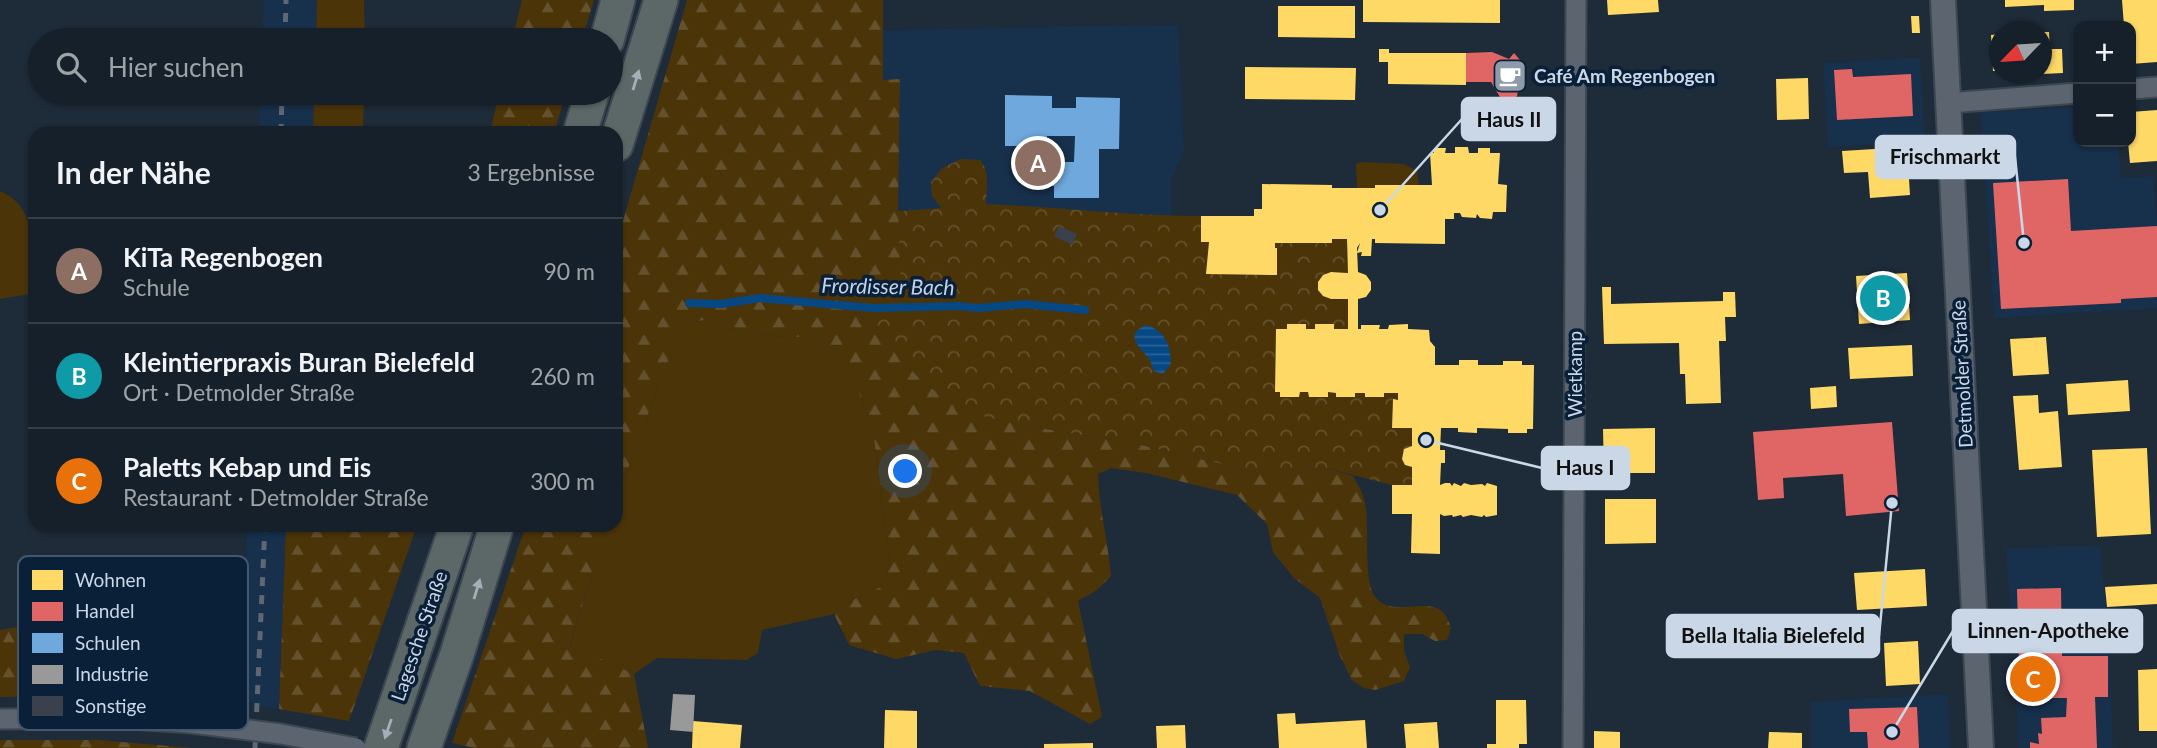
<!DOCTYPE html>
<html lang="de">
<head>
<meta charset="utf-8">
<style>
  body { margin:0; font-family:Lato,sans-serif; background:#232d36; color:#f1f3f6 }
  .controls { position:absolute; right:21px; top:21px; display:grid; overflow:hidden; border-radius:14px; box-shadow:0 2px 5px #0004 }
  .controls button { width:63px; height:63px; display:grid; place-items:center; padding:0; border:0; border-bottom:2px solid #353e47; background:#16202a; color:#f1f3f6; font:35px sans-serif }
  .compass { position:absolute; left:1989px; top:21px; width:63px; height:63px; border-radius:50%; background:#16202a; box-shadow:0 2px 5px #0004; rotate:245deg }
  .you { position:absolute; left:906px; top:472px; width:24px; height:24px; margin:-18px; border:5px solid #fff; border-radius:50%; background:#1a73e8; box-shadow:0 0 0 10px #1a73e833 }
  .badge { display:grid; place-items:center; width:46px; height:46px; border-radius:50%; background:#d93025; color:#fff; font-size:23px; font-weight:700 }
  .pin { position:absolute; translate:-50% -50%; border:4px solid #fff; box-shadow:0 2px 7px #0006 }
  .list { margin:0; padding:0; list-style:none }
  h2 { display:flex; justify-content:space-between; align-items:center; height:91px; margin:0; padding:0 28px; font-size:30px }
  h2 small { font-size:23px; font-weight:400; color:#9ea3a8 }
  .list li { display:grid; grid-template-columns:46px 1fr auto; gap:21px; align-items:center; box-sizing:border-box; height:105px; padding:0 28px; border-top:2px solid #353e47 }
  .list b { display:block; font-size:26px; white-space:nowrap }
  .list p { margin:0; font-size:23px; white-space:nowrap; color:#9ea3a8 }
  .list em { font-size:23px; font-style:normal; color:#9ea3a8 }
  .icon { flex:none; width:38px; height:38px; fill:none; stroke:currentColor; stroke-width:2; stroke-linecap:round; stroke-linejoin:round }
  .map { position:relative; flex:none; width:2157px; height:748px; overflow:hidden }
  .search { position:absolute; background:#16202a; box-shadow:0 2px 5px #0004; left:28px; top:28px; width:595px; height:77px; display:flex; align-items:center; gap:18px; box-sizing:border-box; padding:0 24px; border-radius:38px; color:#9ea3a8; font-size:26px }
  .panel { position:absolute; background:#16202a; box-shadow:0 2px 5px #0004; left:28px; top:126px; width:595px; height:406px; border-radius:21px }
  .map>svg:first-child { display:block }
</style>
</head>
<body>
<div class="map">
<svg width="2157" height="748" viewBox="0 0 2157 748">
  <defs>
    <pattern id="forest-firs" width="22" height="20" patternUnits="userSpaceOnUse" patternTransform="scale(1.75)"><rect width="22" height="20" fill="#4c3409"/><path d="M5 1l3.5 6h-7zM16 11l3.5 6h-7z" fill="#64512d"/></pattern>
    <pattern id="park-crowns" width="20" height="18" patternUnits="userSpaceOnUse" patternTransform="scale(1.75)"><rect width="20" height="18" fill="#4c3409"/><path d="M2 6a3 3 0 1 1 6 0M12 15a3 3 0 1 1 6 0" fill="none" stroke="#64512d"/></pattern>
    <pattern id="water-rules" width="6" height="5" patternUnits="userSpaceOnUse" patternTransform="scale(1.75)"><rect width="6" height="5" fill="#064884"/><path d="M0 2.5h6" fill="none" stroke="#296295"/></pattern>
  </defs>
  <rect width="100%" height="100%" fill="#1e2b38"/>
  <path fill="#17304c" d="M264,0H317L316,40H262Z
    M1178,25L1184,151L1171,181V214L1169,224L898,212L899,79L883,81V30Z
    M1920,58L1925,142L1828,147L1823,63Z
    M261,93H314L313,133H259Z
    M2078,107V142H2118L2121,178L2153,176L2157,221V308L1994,318L1981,112Z
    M247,525H286L279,709L241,704Z
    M2100,546L2109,639L2113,748H2019L2006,548Z
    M1948,694L1950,748H1811V702Z"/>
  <path fill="#4c3409" d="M317,0H364L365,40H316Z
    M314,93H364L363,133H313Z
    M1361,162L1404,164L1417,171L1419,185H1375V188H1357L1356,164Z
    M0,191C38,205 35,260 35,293L0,299Z
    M703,320L709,324L725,328L784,337H816L840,355L856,385L873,430L890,564L879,588L848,602L834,614L762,630L758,653L747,660L657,658L634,674L570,646L605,531L607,525H616V500L671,353L687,325Z"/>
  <path fill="url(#forest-firs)" d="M522,0H594L582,40H512Z
    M687,0H883V80L900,79L898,211L930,209L915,285L859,314L922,381L942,396L1021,425L1133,443L1282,478L1306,470L1326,468L1353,476C1356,482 1361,489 1363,496C1372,521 1361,580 1376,598C1393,618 1427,596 1444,613C1447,617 1449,623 1451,628L1447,640L1435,641L1422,634H1404V651L1410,667L1404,681L1375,690L1364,688L1352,680L1340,656L1320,598L1294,578L1273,552L1267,524L1237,495L1146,473L1111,468L1098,474C1099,508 1108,542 1111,576L1097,590L1078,601L1102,717L1090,724L1030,691L980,686L964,653L936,650L896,659L849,645L834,614L848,602L879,588L890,564L873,430L856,385L840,355L816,337H784L725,328L709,324L703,320L687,325L671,353L616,500V245Z
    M499,93H566L554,133H490Z
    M286,525H417L349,721L279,709Z
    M526,525H607L570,645L634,674L648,748H475L452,743Z
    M224,610L245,611L241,704C161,695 80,694 0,697V630L46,622L84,621L205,627Z
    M0,740H98L192,748H0Z"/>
  <path fill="url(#park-crowns)" d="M961,159L980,160L985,168L987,176L986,204C1058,207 1129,216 1201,216V241L1209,242L1207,274L1276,275L1277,249L1275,248V243H1332L1333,239H1347L1348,273C1341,272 1331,271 1325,274C1316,280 1316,292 1325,297C1332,301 1341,299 1348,299V329H1334V324H1315V329H1306L1305,324H1288L1287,329H1276L1275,392H1280L1281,397H1299L1300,392H1308L1309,397H1327L1328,392L1336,393L1337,397H1355V393H1365L1366,397H1384V393H1398V400H1393L1392,427L1412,428V446L1404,449L1402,459L1405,465L1412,467V485H1392L1326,468L1306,470L1282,478L1133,443L1021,425L978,415L942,396L922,381L858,313L859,295L901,292L898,212L941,208L932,196L931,182L942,168Z"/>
  <path fill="url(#water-rules)" d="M1146,325C1165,330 1171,346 1171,364L1163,374L1154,371C1152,368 1152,364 1150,360C1142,349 1122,335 1146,325Z"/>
  <path fill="#ffd966" d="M1363,0H1500V23L1363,22Z
    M1607,0H1658L1659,12L1608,15Z
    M2005,0H2074V10L2044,11V5L2005,7Z
    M2122,0H2157V62L2131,64V26H2124Z
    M1278,6H1355V38L1278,37Z
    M1911,16H1919L1920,33H1912Z
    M2042,32H2049L2050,49H2062L2063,73L2042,74Z
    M2000,34V71H1993L1991,35Z
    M1379,49H1389V53H1466V85L1388,84V62H1379Z
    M1245,67L1356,68L1355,100L1245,99Z
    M1808,78L1809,119L1777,120L1776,79Z
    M2157,110V161L2130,163L2128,142H2131V112Z
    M1455,147H1468L1469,153H1478V148H1490V153H1500L1498,184L1507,185L1506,212H1493L1492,219L1480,218L1477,214L1476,218L1462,217L1460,213H1454V219H1445V244L1375,243V239H1372L1371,256H1361L1362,252L1357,253L1360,243L1357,248L1358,272L1366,275L1371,282V290L1366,297L1358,299V329H1361V325H1380L1379,329H1388L1389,325L1408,324V329L1429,330L1430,341L1435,347V365H1459V360H1478V365H1503V361H1522V365H1534L1533,429H1527V433H1508V429L1477,428V433L1458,432V428H1441L1440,450H1445V463H1441L1440,485L1445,483H1450L1452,486L1454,483L1461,486L1464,483L1471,485L1482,484L1485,486L1487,483L1497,486V515L1486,517L1484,515L1482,517L1471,515L1463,517L1461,515L1453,517L1452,515L1444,516L1440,514V554L1411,553L1412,514H1392V485H1412V467L1405,465L1402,459L1404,449L1412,446V428H1392L1393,399L1398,400V393H1384V397H1365V393H1355V397H1336V393L1328,392V397H1309L1308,392H1300L1299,397H1280V392H1275L1276,329H1287V324H1306V329H1315V324H1334V329H1348V299H1331L1323,296L1318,290V282L1323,275L1331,272L1348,273L1347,239H1332V243H1275V248H1277V275L1206,274L1209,242H1201V216H1254V209H1262V184L1332,185V188H1375V185H1432L1430,153H1434V148H1446L1445,153H1455Z
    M1907,147L1910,195L1870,198L1868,172L1844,173L1842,151Z
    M1907,273L1910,320L1859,324L1856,276Z
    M1602,287H1611V304L1723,301V292H1735L1736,317H1725L1726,341H1719L1721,403L1686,404L1685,374H1680L1679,343L1604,344Z
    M2046,337L2049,374L2013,376L2010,339Z
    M1912,345L1913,376L1850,379L1848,348Z
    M2128,380L2130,411L2068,415L2066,384Z
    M1836,386L1837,407L1811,409L1810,388Z
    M2038,395L2039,413L2058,411L2062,467L2019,470L2013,396Z
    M1655,428V473H1604L1603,429Z
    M2147,448L2151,534L2097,537L2092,450Z
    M1605,499H1656V543L1605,544Z
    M1925,569L1927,606L1857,610L1854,573Z
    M2157,584V604L2107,607L2105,587Z
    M1918,641L1920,684L1886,686L1884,643Z
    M2157,669V731H2139L2138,670Z
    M1496,700H1526L1527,744H1519V748H1487V744H1496Z
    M885,710L917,711V748H884Z
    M1295,713L1296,724L1365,720L1367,748H1279L1277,714Z
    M693,721L742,725L740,748H692Z
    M1437,722L1439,748H1406L1404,724Z
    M1185,725L1186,748H1157L1156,726Z
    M1594,731L1620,732V748H1594Z
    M1769,732L1802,733V748H1768Z
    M1093,743V748H1044V744Z"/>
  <path fill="#e06666" d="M1492,52L1509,59L1514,53L1520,60L1515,65L1520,82L1517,96L1506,107L1491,82H1466V53Z
    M1852,69L1853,77L1911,74L1913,116L1837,120L1834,70Z
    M2068,179L2071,231L2157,226V297L2121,299V303L2001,309L1993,183Z
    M1892,422L1899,511L1846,516L1843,474L1783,478L1784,498L1758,500L1753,432Z
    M2061,588L2062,656H2108V697H2095L2097,748H2030V742L2039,744L2038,733L2042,734L2041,718L2066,717L2067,698H2020L2017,589Z
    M1917,707L1919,748H1868L1867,732H1850L1849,709Z"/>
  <path fill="#6fa8dc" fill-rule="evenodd" d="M1005,95L1052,96V108H1076V97L1120,98L1119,149H1099V198H1054V186H1025V146H1005ZM1047,136H1075L1074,162H1047Z"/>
  <path fill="#999" d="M673,694L695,695L693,732L670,730Z"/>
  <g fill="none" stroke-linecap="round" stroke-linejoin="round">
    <path stroke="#064884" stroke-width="8" d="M689,303L721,304L760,298L873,308L958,306L978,308L1025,304L1085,310"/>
  </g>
  <path fill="#3a404c" d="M1059,226L1077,234L1072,245L1054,236Z"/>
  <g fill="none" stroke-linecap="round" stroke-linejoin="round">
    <defs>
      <path id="minor" d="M2131,89L2157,87
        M1948,103L2078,93
        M0,719L116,718L192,723
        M1573,748L1576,0"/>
      <path id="tertiary" d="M1943,0L1981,748"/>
      <path id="trunk" d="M607,40L618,0
        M580,133L592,93
        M616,145L661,0
        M381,748L457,525
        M424,748L457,654L497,525"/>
    </defs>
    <use href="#minor" stroke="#3d4752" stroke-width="23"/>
    <use href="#tertiary" stroke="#3d4752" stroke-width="28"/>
    <use href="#trunk" stroke="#3d4752" stroke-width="37"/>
    <use href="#minor" stroke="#5c656f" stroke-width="19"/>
    <use href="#tertiary" stroke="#5c656f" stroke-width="24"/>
    <use href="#trunk" stroke="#5c6868" stroke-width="33"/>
    <path stroke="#5f6773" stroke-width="5" stroke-dasharray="9 9" stroke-linecap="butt" d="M285,40L286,0
      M281,133L282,93
      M255,748L265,525"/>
    <defs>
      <path id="minor-bridge" d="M192,723L281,734L356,748"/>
    </defs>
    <use href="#minor-bridge" stroke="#3d4752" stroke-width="23" stroke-linecap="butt"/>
    <use href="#minor-bridge" stroke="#5c656f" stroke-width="19"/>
  </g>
  <defs><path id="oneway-solid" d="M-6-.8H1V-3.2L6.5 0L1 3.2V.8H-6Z" transform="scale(1.75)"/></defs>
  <g fill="#a3b0bb">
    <use href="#oneway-solid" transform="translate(636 80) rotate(-73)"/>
    <use href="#oneway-solid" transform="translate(477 589) rotate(-73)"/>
    <use href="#oneway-solid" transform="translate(388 729) rotate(109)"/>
  </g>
  <defs>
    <symbol id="cafe-square" viewBox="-11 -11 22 22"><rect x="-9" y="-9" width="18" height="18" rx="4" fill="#8d9baa" stroke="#0a2038"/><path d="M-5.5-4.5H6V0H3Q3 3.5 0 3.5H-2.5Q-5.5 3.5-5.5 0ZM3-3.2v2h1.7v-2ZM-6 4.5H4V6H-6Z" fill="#fff"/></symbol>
  </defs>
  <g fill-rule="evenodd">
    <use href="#cafe-square" x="1491" y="57" width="38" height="38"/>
  </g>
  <g text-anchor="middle" stroke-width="7" stroke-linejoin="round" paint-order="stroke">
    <g font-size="19" font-weight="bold" fill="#c9d7e7" stroke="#0a2038" text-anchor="start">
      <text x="1534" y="83">Café Am Regenbogen</text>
    </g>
    <g font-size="19" fill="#c9d7e7" stroke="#0a2038">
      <text transform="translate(1575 374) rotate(-90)" y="7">Wietkamp</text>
      <text transform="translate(1962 374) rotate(-93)" y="7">Detmolder Straße</text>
      <text transform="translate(419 636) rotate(-71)" y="7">Lagesche Straße</text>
    </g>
    <g font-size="21" font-style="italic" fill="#c0d3e9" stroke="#0a2038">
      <text transform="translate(888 287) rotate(1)" y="7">Frordisser Bach</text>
    </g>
  </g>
  <rect x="18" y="556" width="230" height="174" rx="10" fill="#0a2038" stroke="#43576d" stroke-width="2"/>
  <rect x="32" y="570" width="31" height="20" fill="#ffd966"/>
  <rect x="32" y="602" width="31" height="19" fill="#e06666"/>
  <rect x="32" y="633" width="31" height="20" fill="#6fa8dc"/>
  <rect x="32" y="665" width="31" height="19" fill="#999"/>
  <rect x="32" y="696" width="31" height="20" fill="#3a404c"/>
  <g font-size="19" fill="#c9d7e7">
    <text x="75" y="587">Wohnen</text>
    <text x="75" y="618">Handel</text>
    <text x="75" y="650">Schulen</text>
    <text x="75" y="681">Industrie</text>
    <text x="75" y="713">Sonstige</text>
  </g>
  <path fill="none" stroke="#c9d7e7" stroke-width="2.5" d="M1380 210L1462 119M2024 243L2015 157M1426 440L1542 468M1892 732L1953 631M1892 503L1879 636"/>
  <g fill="#c9d7e7" stroke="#0a2038" stroke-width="2.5">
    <circle cx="1380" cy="210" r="7"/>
    <circle cx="2024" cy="243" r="7"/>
    <circle cx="1426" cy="440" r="7"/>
    <circle cx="1892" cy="732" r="7"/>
    <circle cx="1892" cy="503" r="7"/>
  </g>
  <g fill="#c9d7e7" stroke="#c9d7e7" stroke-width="2.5">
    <rect x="1462" y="98" width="93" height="42" rx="7"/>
    <rect x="1876" y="136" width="139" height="42" rx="7"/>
    <rect x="1542" y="447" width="87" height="42" rx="7"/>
    <rect x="1953" y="610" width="189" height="42" rx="7"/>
    <rect x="1667" y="615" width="212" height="42" rx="7"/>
  </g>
  <g font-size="21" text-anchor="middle" font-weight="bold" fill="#111">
    <text x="1509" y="127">Haus II</text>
    <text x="1945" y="164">Frischmarkt</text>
    <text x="1585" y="475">Haus I</text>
    <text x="2048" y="638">Linnen-Apotheke</text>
    <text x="1773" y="643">Bella Italia Bielefeld</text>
  </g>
</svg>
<div class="controls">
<button>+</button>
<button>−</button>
</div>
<svg class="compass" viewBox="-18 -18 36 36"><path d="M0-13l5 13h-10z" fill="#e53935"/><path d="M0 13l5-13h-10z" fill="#9ea3a8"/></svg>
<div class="you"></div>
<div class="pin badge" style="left:1038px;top:163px;background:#8d6e63">A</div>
<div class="pin badge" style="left:1883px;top:298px;background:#0f9aa8">B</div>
<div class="pin badge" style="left:2033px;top:679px;background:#e8710a">C</div>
<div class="search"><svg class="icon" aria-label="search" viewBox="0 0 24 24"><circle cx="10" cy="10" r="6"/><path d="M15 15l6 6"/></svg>Hier suchen</div>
<section class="panel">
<h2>In der Nähe<small>3 Ergebnisse</small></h2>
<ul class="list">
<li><span class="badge" style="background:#8d6e63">A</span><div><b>KiTa Regenbogen</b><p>Schule</p></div><em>90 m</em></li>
<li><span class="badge" style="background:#0f9aa8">B</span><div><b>Kleintierpraxis Buran Bielefeld</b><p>Ort · Detmolder Straße</p></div><em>260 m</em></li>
<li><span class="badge" style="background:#e8710a">C</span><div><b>Paletts Kebap und Eis</b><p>Restaurant · Detmolder Straße</p></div><em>300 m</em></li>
</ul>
</section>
</div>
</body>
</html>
